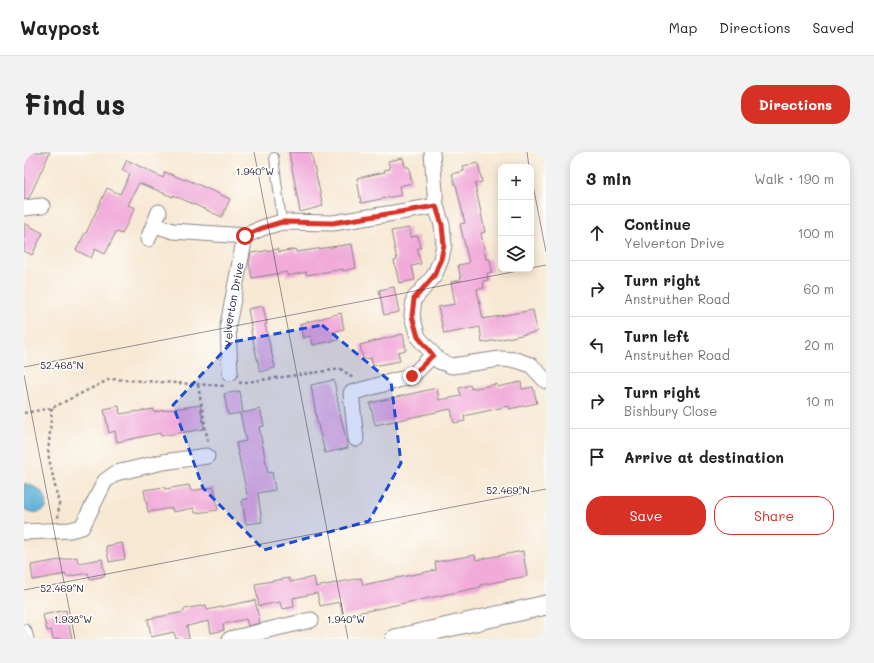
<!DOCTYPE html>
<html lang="en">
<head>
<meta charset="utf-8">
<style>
  body { margin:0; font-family:Mali,sans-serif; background:#f2f2f2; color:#222 }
  .controls { position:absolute; right:12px; top:12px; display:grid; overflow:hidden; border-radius:8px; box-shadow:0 2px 10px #0003 }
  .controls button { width:36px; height:36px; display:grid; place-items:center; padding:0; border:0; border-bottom:1px solid #e0e0e0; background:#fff; color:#222; font:20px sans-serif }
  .stop { position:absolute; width:12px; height:12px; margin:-9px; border:3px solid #d93025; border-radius:50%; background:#fff }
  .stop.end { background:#d93025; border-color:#fff; box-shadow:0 1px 4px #0008 }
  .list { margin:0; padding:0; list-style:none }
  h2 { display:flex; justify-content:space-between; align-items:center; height:52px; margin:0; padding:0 16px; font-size:17px }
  h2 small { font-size:13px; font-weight:400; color:#767676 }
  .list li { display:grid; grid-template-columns:26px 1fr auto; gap:12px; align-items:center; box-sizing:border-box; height:56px; padding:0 16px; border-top:1px solid #e0e0e0 }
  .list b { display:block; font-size:15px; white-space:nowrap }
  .list p { margin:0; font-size:13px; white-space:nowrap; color:#767676 }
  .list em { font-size:13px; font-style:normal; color:#767676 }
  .actions { display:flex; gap:8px; padding:12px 16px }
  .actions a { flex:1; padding:9px 0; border:1px solid #d93025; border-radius:16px; text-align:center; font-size:14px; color:#d93025 }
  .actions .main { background:#d93025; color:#fff }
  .icon { flex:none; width:22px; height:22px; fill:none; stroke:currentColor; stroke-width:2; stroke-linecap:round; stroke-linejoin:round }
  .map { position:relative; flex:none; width:522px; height:487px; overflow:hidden; border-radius:16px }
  header { display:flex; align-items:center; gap:24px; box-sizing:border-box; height:56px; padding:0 20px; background:#fff; border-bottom:1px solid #e0e0e0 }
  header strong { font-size:19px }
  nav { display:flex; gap:22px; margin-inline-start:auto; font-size:14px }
  .intro { display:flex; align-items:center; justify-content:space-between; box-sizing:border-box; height:96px; padding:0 24px }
  h1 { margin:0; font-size:28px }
  .button { padding:10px 18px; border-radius:16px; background:#d93025; color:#fff; font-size:14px; font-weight:700 }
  main { display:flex; gap:24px; padding:0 24px }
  aside { flex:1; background:#fff; border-radius:16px; box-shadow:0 2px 10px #0003 }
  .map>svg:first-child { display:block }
</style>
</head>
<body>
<header>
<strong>Waypost</strong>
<nav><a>Map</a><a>Directions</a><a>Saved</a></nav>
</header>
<div class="intro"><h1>Find us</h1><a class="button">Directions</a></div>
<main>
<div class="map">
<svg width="522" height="487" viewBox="0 0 522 487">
  <rect width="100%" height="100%" fill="#fdfcf7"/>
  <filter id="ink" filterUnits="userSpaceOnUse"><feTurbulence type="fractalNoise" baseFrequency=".025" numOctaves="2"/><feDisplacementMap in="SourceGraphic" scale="8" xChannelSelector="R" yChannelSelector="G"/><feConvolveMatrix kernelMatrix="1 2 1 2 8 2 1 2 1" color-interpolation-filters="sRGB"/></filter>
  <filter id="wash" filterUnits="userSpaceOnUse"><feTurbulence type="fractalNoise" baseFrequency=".012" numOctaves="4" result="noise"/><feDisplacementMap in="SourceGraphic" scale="16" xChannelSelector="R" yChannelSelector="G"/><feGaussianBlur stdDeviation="0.9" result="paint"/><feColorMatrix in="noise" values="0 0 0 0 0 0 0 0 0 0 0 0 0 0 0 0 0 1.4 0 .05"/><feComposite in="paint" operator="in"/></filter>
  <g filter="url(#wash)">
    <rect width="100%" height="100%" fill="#f7e8d3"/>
    <path fill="#59add5" stroke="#3e6888" d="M0,331C11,335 21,338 23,351L21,354L23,355C16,362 9,362 0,357Z"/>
    <g id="blocks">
      <path fill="#f1aada" d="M0,0H26L5,46L0,47Z
        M265,0H287L299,54L276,60Z
        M379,6L381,15H385L388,31L375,34L377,43L337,51L333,26L361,20L360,18L366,17L364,9Z
        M103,8L139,26L141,20L161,28L162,27L206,47L198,65L149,43V45L115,31L104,53L111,56L98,82L92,80L81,102L71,97L67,106L52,98L61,81H62L83,36L96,42L106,22L98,18Z
        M454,11L458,30L451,32L461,80L457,81L462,107H466L468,120L463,121L464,128L459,129L460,136L453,137L459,167L509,158L513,180L458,191L456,175L420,182L414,155L431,152L427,130L437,128L434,113L445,111L436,72L441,71L432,33H431L428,22L440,19L439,14Z
        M0,71L19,81L8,103L0,99Z
        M385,76L386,85L394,84L397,96H393L397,112L388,114L391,128L375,131L370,109L373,108L367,79Z
        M328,92L332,116L319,119V117L283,123L282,120L263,124V120L228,126L225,111L227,101L254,97L255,100L272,97V100Z
        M370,135L375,160L360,163L355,138Z
        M239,154L243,172H241L251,216L236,220L227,179H228L224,157Z
        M317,161L320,177L312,179L314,188L289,193L287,184L279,186L276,172Z
        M379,182L382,198L374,200L376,209L349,214L347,206L339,207L336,193Z
        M310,228L316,261L324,296L301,301L293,269L287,233Z
        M497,230L498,237L509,235L513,251L485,257V254L440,264L441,269L430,271L427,257L351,273L346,251L413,236L415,248L437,244L435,236L446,233L447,237L473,232V235Z
        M216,239L219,261L236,257L240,274L235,275L244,321L248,320L251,338L234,341L238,370L222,372L218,348L224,347L212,291L222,289L216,261L204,263L200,242Z
        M176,253L180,277L137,284L136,281L93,290L91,279L85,281L80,257L95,254L96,262L130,257V260Z
        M165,333L167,339L190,335L194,358L171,361L170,356L149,360L148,356L124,360L120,338L140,335L141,337Z
        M98,391L101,407L85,410L82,394Z
        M499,399L503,424L456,433L457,435L319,464L316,450L296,454L293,441L269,446L270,455L258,457L256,450L235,454L231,432L265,426L266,430L290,425L292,435L337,426L339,433L412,418L411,410L451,403L452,408Z
        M53,405L54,411L78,407L81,424L66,427L64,421L42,425V422L9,428L7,413Z
        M231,448L236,471L224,474L222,467L199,472L200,478L187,481L185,469L163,474L165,487H152L150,480L127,485L124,467L160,460V457L182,453L183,458Z
        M42,458L48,487H29L27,478L23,479L19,463Z"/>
    </g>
  </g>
  <g filter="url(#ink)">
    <use href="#blocks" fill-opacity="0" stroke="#8c8587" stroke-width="1"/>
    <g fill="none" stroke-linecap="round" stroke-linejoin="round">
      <defs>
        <path id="service" d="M250,5L258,70"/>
        <g id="minor">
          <path d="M408,0L412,54L418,73L420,93L417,107L410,124L390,147L388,164L394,185L415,209L428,214L476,207L492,208L507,213L522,229"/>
          <path d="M0,56L18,54"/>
          <path d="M131,73L149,79L221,84L238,76L258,70L309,71L412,54"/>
          <path d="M124,87L135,60"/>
          <path id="s1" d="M206,221L204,173L221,84"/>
          <path d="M332,287L327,241L388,224L409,203"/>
          <path d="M0,380L46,378L58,375L81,329L92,321L139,310L183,304"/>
          <path d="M0,480L2,487"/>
          <path d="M206,487L287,468"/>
        </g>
        <path id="tertiary" d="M371,487L522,453"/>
      </defs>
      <use href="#service" stroke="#8c8587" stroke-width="10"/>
      <use href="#minor" stroke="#8c8587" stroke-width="17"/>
      <use href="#tertiary" stroke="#8c8587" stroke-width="21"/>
      <path stroke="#8c8587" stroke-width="2.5" stroke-dasharray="3 3" stroke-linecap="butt" d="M215,231L317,217L329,226
        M174,233L184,291
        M28,256L24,302L35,352L34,366
        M0,261L28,256L86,227L202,234"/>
      <use href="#service" stroke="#fff" stroke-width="8"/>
      <use href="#minor" stroke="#fff" stroke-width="15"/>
      <use href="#tertiary" stroke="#fff" stroke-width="19"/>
    </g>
  </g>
  <g fill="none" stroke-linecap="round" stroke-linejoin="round" filter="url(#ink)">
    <path stroke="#d93025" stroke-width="5" d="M221,84L238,76L258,70L309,71L412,54L418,73L420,93L417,107L410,124L390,147L388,164L394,185L409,203L388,224"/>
  </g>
  <path fill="#1d4ed8" fill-opacity="0.2" stroke="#1d4ed8" stroke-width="3" stroke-dasharray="8 5" stroke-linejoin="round" d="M298,173L367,230L377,311L345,369L240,398L179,336L149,253L208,190Z"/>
  <path fill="none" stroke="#22223b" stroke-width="1" stroke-opacity="0.45" d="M230,0L324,487M503,0L505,15M507,23L522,100M507,116L522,113M0,215L504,117M0,223L51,487M0,438L522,337"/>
  <g text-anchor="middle" stroke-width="3.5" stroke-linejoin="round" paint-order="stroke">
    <g font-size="11" fill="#22223b" stroke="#fdfcf7">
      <text dy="4" stroke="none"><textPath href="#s1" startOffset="69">Yelverton Drive</textPath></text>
    </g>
  </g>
  <g font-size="10" text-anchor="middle" fill="#22223b" stroke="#fdfcf7" stroke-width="3.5" stroke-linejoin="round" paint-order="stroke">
    <text x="231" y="23">1.940°W</text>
    <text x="38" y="217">52.468°N</text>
    <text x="484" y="342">52.469°N</text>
    <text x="38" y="440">52.469°N</text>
    <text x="49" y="471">1.938°W</text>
    <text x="322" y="471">1.940°W</text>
  </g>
</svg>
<div class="controls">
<button>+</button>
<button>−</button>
<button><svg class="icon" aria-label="layers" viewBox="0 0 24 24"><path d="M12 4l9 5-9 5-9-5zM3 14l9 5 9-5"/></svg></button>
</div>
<div class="stop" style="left:221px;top:84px"></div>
<div class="stop end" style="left:388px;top:224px"></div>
</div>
<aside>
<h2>3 min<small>Walk · 190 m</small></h2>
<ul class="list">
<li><svg class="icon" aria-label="ahead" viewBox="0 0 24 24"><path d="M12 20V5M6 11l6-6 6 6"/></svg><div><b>Continue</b><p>Yelverton Drive</p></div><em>100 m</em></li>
<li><svg class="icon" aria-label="right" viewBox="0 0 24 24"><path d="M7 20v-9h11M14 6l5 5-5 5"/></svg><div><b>Turn right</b><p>Anstruther Road</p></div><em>60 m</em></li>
<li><svg class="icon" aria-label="left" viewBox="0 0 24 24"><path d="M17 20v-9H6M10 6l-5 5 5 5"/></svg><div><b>Turn left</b><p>Anstruther Road</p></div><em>20 m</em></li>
<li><svg class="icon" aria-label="right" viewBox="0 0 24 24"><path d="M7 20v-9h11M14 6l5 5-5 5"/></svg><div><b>Turn right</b><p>Bishbury Close</p></div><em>10 m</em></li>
<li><svg class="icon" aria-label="arrive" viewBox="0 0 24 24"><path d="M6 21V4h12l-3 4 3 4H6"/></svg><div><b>Arrive at destination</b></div></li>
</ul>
<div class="actions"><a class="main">Save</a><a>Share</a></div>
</aside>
</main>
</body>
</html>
